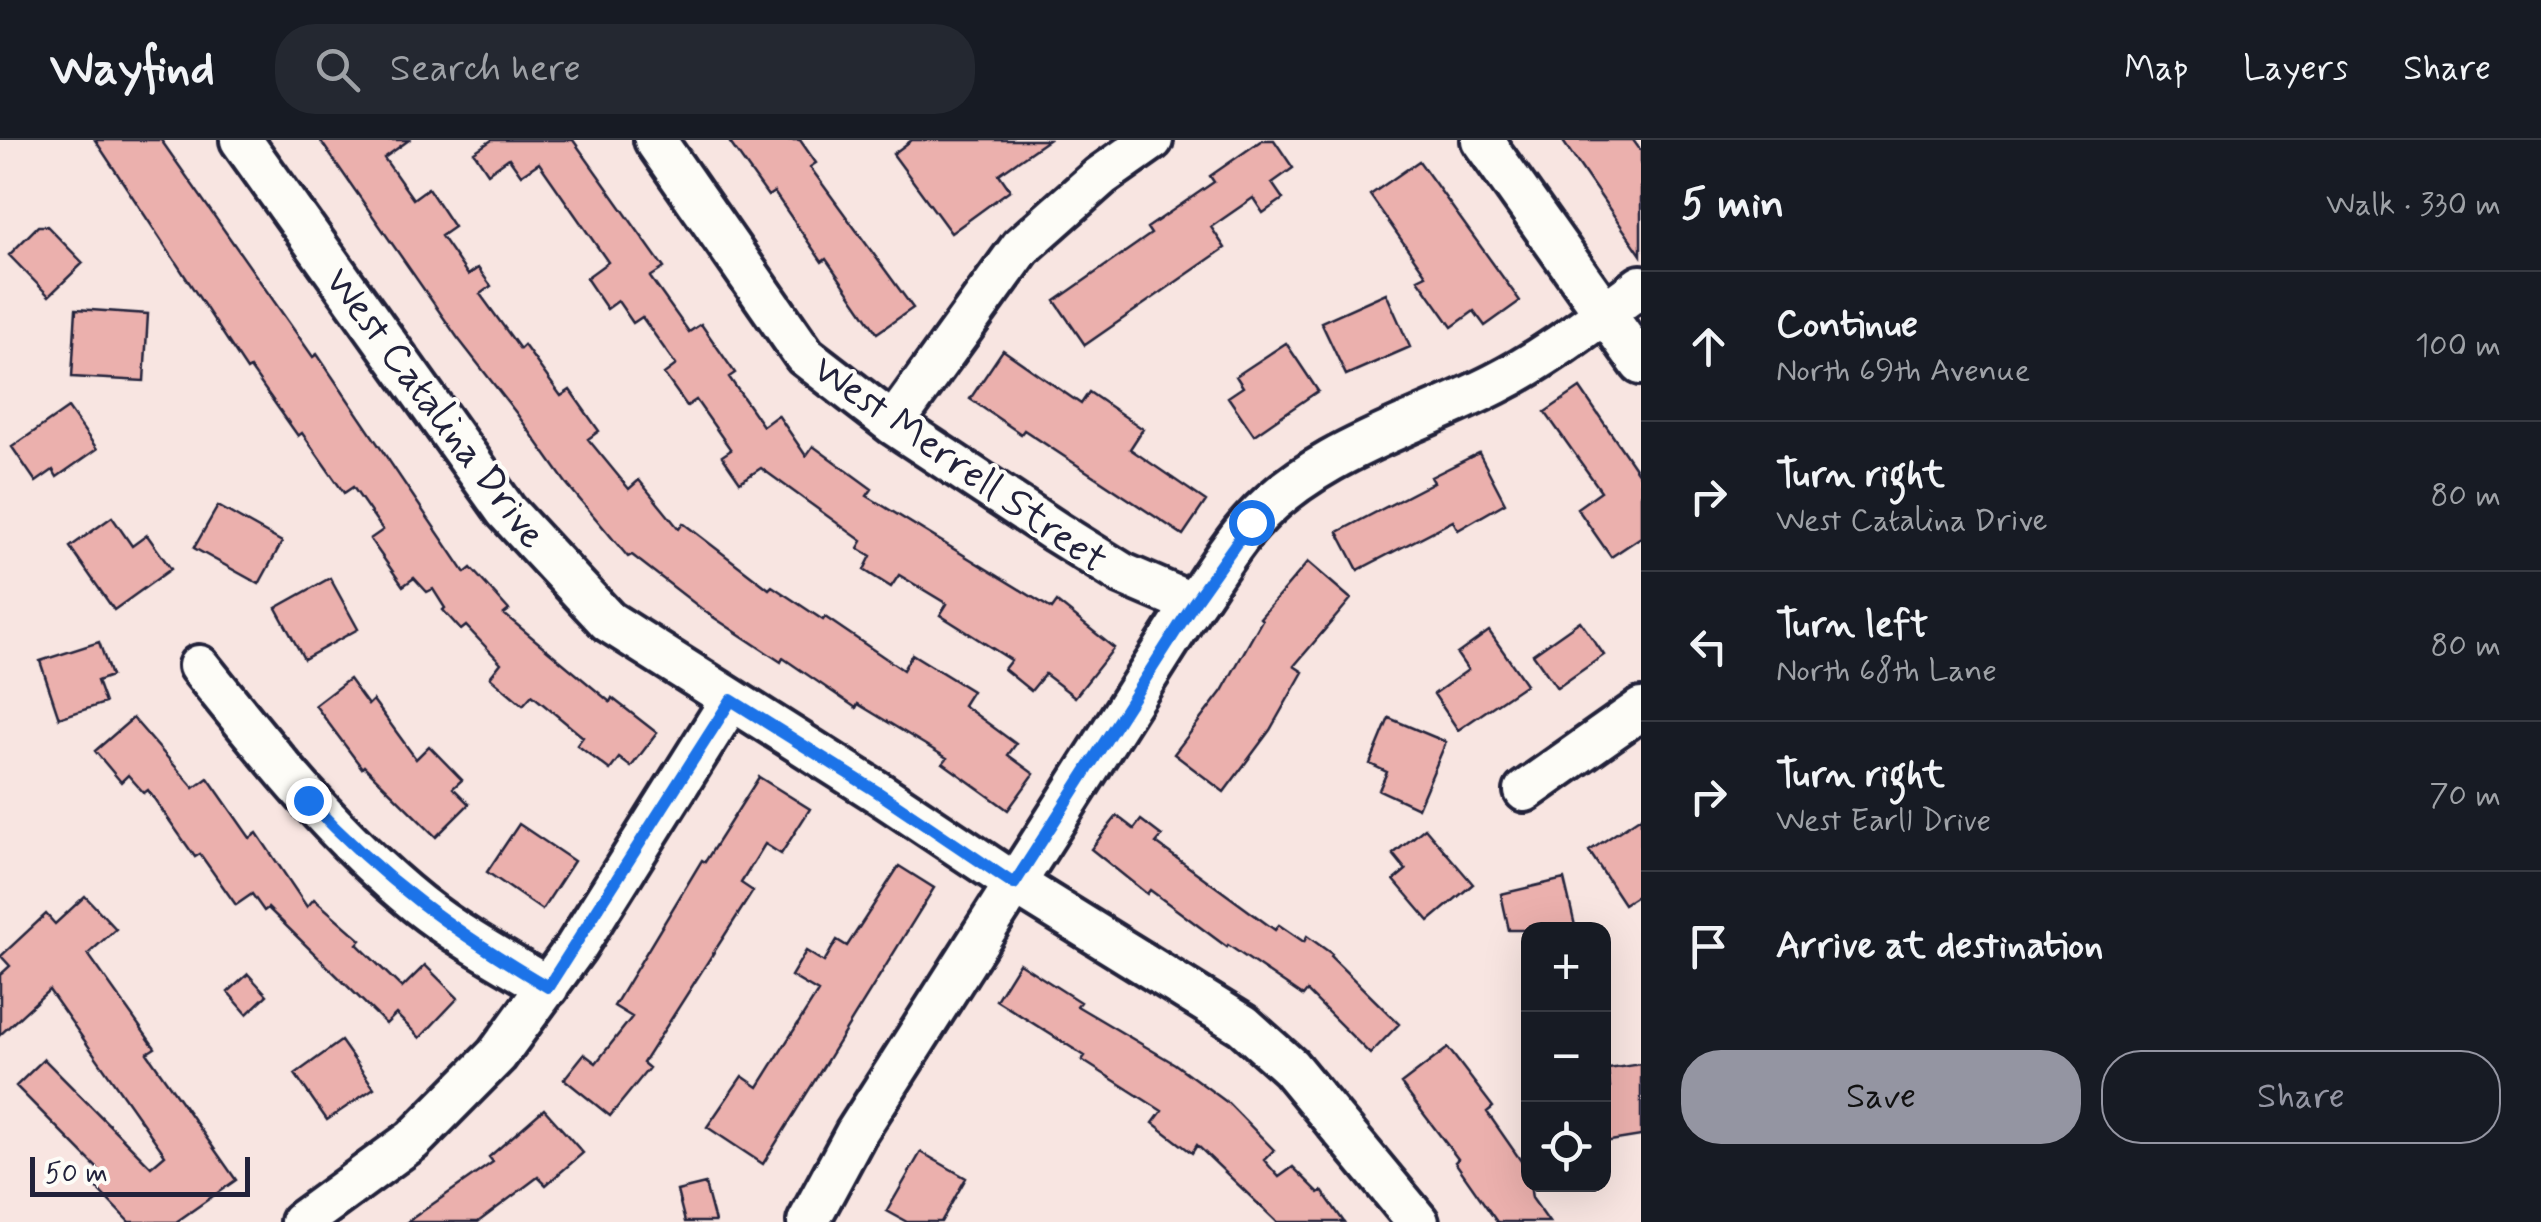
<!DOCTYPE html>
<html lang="en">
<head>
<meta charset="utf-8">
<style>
  body { margin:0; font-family:Mynerve,sans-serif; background:#242831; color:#f1f3f6 }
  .controls { position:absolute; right:30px; bottom:30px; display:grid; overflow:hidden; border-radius:20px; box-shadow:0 10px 40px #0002 }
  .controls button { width:90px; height:90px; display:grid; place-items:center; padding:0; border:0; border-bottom:2px solid #363941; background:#171b24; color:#f1f3f6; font:50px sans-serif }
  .scale { position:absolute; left:30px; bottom:25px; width:220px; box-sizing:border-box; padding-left:10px; border:5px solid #22223b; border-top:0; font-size:28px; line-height:35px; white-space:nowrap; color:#22223b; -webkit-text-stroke:8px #fdfcf7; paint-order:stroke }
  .stop { position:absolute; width:30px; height:30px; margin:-22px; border:8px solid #1a73e8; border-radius:50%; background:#fff }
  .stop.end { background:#1a73e8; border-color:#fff; box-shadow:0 2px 10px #0008 }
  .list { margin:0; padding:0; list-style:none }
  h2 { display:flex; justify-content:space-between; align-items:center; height:130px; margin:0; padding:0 40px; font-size:42px }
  h2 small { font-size:32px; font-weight:400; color:#9ea1a6 }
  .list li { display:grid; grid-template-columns:65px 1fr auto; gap:30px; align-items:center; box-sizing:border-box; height:150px; padding:0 40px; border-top:2px solid #363941 }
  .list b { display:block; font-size:38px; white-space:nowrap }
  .list p { margin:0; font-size:32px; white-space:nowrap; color:#9ea1a6 }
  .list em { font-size:32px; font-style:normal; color:#9ea1a6 }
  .actions { display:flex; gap:20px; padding:30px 40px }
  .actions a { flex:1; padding:22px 0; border:2px solid #9495a2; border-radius:40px; text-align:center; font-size:35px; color:#9495a2 }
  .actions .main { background:#9495a2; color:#111 }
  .icon { flex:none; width:55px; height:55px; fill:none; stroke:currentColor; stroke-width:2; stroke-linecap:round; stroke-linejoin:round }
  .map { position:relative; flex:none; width:1641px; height:1082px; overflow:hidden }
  header { display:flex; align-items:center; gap:60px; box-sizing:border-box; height:140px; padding:0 50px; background:#171b24; border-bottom:2px solid #363941 }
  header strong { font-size:48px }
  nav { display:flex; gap:55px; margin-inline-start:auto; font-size:35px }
  .search { width:700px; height:90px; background:#242831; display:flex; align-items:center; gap:25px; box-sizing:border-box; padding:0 35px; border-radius:40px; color:#9ea1a6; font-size:38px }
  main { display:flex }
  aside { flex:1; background:#171b24 }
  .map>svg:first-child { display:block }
</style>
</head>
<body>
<header>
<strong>Wayfind</strong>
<div class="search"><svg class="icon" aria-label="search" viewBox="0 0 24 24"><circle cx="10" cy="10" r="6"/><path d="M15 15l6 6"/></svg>Search here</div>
<nav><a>Map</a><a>Layers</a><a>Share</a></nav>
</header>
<main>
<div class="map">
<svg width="1641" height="1082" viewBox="0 0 1641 1082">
  <rect width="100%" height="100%" fill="#f8e5e1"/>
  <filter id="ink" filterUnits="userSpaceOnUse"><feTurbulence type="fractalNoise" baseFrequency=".01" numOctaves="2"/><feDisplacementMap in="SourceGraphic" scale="20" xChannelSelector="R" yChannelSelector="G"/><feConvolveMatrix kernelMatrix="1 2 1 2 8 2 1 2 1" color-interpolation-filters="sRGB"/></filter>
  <g filter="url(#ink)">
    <path fill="#ebb0ad" stroke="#22223b" stroke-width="2.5" d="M95,0H161L313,217L317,214L465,433L471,428L509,470L504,474L610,562L612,558L657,593L631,627L619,618L610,630L577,605L583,597L532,555L523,565L490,537L501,523L466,486L461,490L443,470L445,468L433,449L427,452L414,438L403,446L370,399L383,390L353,347L344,353L302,293L298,296L250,228L247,230Z
      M320,0H409L384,18L413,59L428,48L454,87L441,96L468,135L478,128L491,146L480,154L520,209L524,205L561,256L570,250L599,291L588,299L629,349L639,340L679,389L683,383L769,449L772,446L823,480L825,477L903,530L912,514L972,551L963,565L1016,604L1008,615L1034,634L1008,670L943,623L947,618L858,564L856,568L783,518L781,522L707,473L632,415L628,417L566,343L517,274L457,197Z
      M492,0H573L664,128L650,137L689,192L701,184L735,233L729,237L763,286L778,275L806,316L813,306L872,349L867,356L1052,469L1057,462L1114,508L1075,557L1045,534L1031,551L1004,529L1011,520L940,475L947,464L899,435L891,447L864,430L871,416L858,408L862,401L761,328L740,342L722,316L731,310L696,260L687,266L664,234L676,225L642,177L633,183L618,161L607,169L586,138L608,122L539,23L521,35L509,18L488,33L474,12Z
      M728,0H800L816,23L810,27L913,168L877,193L826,119L822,122L774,52L768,56Z
      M912,0H1048L999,34L1010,50L951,93L893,14Z
      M1262,0H1274L1293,28L1272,43L1283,59L1263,73L1253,58L1211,87L1225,108L1085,205L1055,161L1151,94L1147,88L1214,42L1210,36Z
      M1562,0H1633L1641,11V115Z
      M1419,21L1520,161L1485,186L1474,171L1452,187L1418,139L1426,135L1370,55Z
      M38,86H47L83,123L49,156L9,115Z
      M1386,153L1410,207L1346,235L1321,182Z
      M76,169L148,174L144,241L72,237Z
      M1286,203L1318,251L1254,295L1228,257L1243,247L1236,236Z
      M1003,210L1081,264L1089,252L1143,289L1130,309L1206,361L1183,395L1024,290L1021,294L970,259Z
      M1580,248L1641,337V397L1611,417L1577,368L1601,351L1545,272Z
      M68,268L97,309L57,337L53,330L36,342L12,307Z
      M1479,313L1505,363L1458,390L1453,381L1358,430L1338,392L1434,342L1431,337Z
      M218,366L282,402L259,444L194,408Z
      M112,377L132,406L147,395L171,429L114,470L70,407Z
      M1308,422L1351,459L1294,526L1303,532L1270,590L1224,652L1174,614L1222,551L1262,480L1260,478Z
      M330,438L358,489L304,519L276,468Z
      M1580,481L1604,515L1557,548L1533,514Z
      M1489,491L1526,544L1458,590L1434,554L1468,530L1457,514Z
      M99,502L111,536L97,541L105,563L59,578L40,521Z
      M349,539L368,565L373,560L416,619L429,606L462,640L453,648L469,664L436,697L364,626L362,628L315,565Z
      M133,578L194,648L208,638L250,698L257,693L307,767L314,759L361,800L357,804L402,848L425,825L458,858L420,898L396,874L386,884L268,768L264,771L252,754L236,765L200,714L195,717L148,650L144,653L128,635L121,642L95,611Z
      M1389,578L1446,602L1418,668L1379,650L1387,632L1370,624Z
      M759,637L810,669L781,714L765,704L741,743L753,751L643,923L649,928L610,976L564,939L584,914L596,923L632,877L614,866L702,720L705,722Z
      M1117,676L1134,689L1141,680L1162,696L1156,703L1275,790L1279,785L1304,802L1307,796L1332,814L1331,817L1399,884L1370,914L1307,851L1303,856L1228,805L1227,807L1150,750L1147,754L1091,709Z
      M1641,677V753L1624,764L1589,711Z
      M519,684L574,721L542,770L487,732Z
      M1425,688L1473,744L1429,781L1394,740L1406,730L1393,714Z
      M899,726L934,748L763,1024L707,987L742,936L758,947L818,852L791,836L806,811L824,822L837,800L847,806Z
      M1564,739L1576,790H1509L1501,754Z
      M85,756L116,789L88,814L155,908L147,913L236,1040L176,1082H129L90,1041L100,1031L16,946L44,919L151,1027L165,1015L49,850L0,895V835L10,826L1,816L46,774L55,784Z
      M1019,823L1080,862L1077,866L1175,924L1228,963L1274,1010L1264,1020L1279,1037L1293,1027L1319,1053L1322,1051L1344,1082H1277L1197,1005L1192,1013L1153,983L1162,971L1082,920L1085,916L996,860Z
      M248,834L267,855L247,874L228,852Z
      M341,901L374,948L327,980L295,934Z
      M1448,908L1493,967L1487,972L1528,1031L1532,1058L1549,1082H1497L1455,1022L1458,1019L1401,944Z
      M1641,924V996L1604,1002V949L1610,948L1608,929Z
      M544,969L583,1013L546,1045L538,1037L478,1082H407L493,1022L489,1017Z
      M921,1012L966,1038L941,1082H907L887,1071Z
      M705,1044L715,1082H685L677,1051Z"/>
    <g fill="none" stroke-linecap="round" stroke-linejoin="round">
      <defs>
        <path id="minor" d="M241,0L506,371L608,481L876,651L1014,743L1243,885L1290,927L1418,1082
          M655,0L805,216L893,284L1056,392L1123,434L1193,464
          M1482,0L1641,224
          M893,284L1021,107L1101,36L1152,0
          M199,526C267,611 333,695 418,764C458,796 504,821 548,847
          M1525,651L1641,569
          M301,1082L413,1000L497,915L576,807L731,560
          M808,1082L856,993L1193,464C1212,437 1229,407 1251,383C1314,312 1413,286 1495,244C1547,218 1593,181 1641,146"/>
      </defs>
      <use href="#minor" stroke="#22223b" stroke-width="48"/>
      <use href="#minor" stroke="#fdfcf7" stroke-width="40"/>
    </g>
  </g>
  <g fill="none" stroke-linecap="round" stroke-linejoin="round" filter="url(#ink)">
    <path stroke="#1a73e8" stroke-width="12" d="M308,660C384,741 453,791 548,847L731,560L876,651L1014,744L1193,464L1251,382"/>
  </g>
  <g text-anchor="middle" stroke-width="8" stroke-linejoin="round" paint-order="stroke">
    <g font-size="40" fill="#22223b" stroke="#fdfcf7">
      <text transform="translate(437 267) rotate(53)" y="14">West Catalina Drive</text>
      <text transform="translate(961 323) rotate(35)" y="14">West Merrell Street</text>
    </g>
  </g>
</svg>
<div class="controls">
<button>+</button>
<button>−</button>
<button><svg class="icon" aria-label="locate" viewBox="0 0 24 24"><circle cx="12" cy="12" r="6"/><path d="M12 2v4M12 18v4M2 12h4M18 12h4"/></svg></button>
</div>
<div class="scale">50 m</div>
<div class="stop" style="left:1251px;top:382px"></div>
<div class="stop end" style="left:308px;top:660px"></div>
</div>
<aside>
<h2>5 min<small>Walk · 330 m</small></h2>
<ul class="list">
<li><svg class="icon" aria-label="ahead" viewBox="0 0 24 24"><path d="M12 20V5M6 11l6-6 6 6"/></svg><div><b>Continue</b><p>North 69th Avenue</p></div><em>100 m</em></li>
<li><svg class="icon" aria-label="right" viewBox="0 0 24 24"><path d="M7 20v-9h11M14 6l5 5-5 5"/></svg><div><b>Turn right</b><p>West Catalina Drive</p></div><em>80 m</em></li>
<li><svg class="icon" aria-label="left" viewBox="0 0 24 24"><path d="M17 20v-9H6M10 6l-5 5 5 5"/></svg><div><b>Turn left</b><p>North 68th Lane</p></div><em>80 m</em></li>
<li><svg class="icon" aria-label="right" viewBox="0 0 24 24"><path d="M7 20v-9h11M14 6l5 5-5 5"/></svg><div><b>Turn right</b><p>West Earll Drive</p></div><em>70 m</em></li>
<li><svg class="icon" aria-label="arrive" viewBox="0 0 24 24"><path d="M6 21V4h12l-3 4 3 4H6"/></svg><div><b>Arrive at destination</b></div></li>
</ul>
<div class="actions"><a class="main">Save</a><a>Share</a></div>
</aside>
</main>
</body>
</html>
